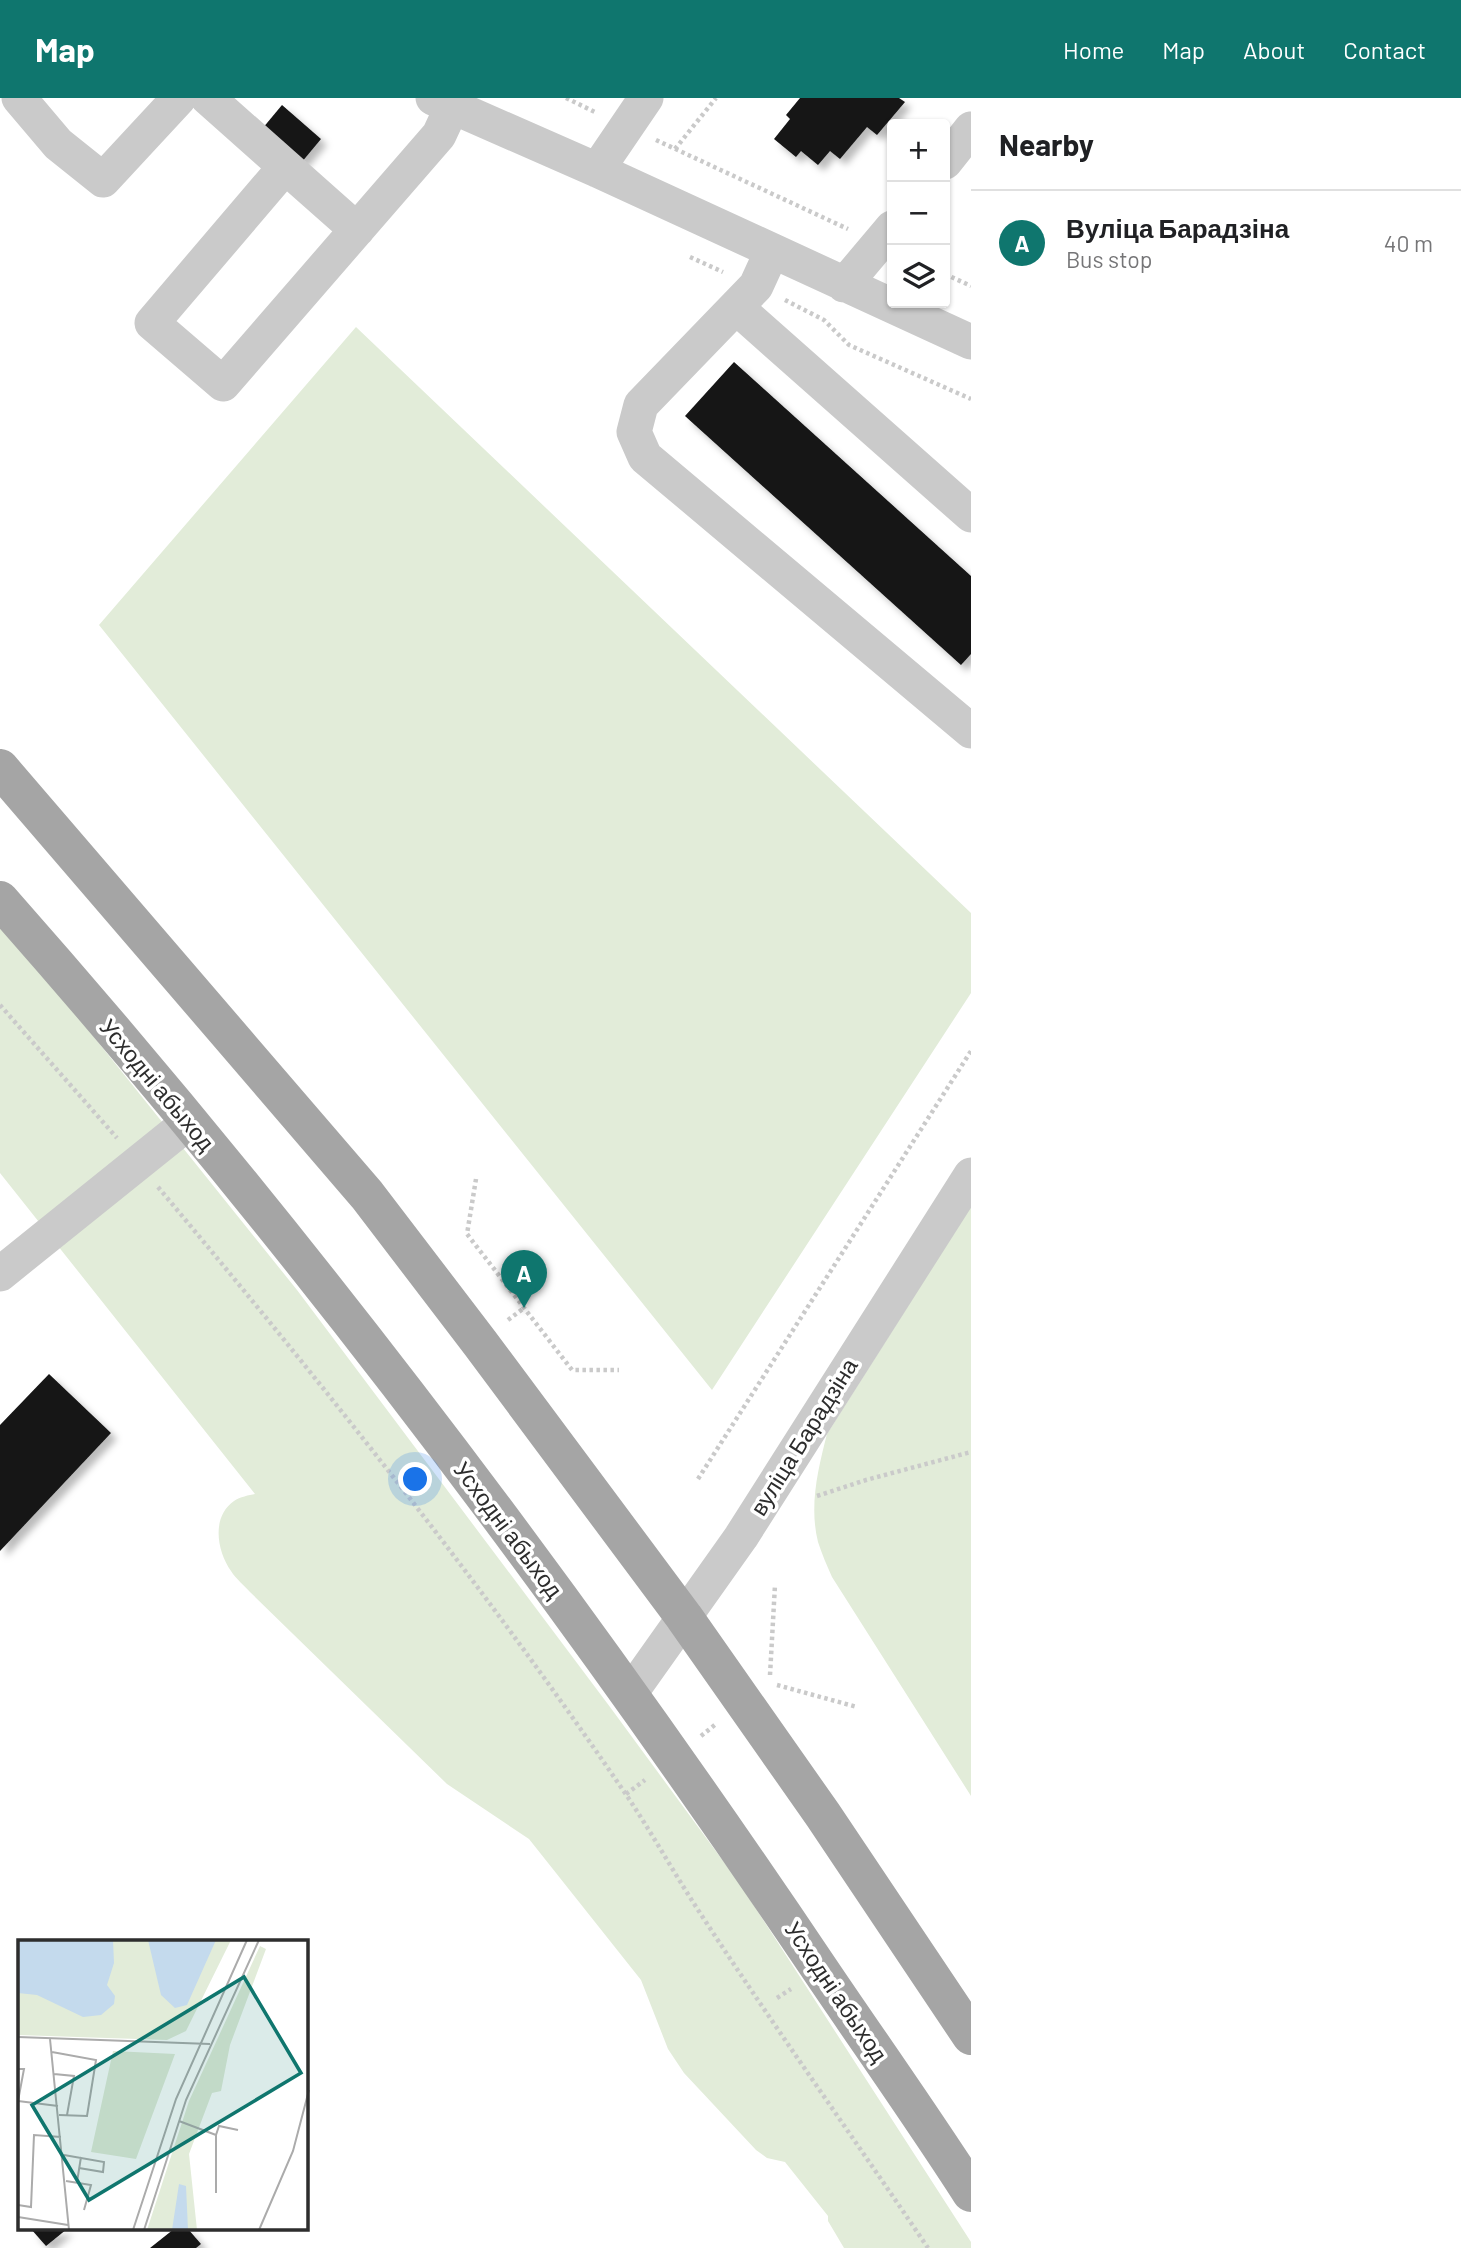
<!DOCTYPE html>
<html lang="en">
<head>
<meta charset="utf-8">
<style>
  body { margin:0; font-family:Barlow,sans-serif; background:#f2f2f2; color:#202124 }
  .controls { position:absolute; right:21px; top:21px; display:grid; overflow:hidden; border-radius:7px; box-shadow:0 2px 5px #0004 }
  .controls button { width:63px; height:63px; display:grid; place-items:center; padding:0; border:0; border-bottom:2px solid #e0e0e0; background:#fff; color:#202124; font:35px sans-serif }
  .you { position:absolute; left:416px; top:1382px; width:24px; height:24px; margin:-18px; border:5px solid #fff; border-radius:50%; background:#1a73e8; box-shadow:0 0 0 10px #1a73e833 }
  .badge { display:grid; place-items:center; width:46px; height:46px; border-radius:50%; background:#0f766e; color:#fff; font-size:23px; font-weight:700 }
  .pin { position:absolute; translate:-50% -58px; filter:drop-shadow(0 2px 4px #0008) }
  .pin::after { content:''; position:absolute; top:37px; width:24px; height:21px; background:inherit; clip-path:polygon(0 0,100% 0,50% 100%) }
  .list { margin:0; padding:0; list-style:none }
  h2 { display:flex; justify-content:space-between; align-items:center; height:91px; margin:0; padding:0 28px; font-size:30px }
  h2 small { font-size:23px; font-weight:400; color:#757577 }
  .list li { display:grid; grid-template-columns:46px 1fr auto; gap:21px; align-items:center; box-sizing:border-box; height:105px; padding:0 28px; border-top:2px solid #e0e0e0 }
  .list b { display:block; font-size:26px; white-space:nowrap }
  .list p { margin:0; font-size:23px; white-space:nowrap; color:#757577 }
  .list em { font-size:23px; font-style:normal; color:#757577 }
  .icon { flex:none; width:38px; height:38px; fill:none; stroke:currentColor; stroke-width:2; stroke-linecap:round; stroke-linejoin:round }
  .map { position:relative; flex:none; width:971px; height:2150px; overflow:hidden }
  header { display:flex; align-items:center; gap:42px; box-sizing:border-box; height:98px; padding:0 35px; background:#0f766e; color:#fff }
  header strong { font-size:33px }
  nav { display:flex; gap:38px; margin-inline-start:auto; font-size:24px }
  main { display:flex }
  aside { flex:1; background:#fff }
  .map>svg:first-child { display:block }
</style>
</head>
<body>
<header>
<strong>Map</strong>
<nav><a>Home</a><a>Map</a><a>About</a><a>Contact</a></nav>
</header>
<main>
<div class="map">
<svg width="971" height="2150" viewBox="0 0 971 2150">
  <defs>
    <filter id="shadow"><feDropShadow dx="6" dy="6" stdDeviation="3.5" flood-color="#0004"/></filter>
  </defs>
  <rect width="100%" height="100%" fill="#fff"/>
  <path fill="#e2ecd9" d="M356,229L971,815V895L712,1292L99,527Z
    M0,827L49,883L297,1192L610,1609L740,1786L971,2144V2150H844L828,2123V2118L785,2064L767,2060L756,2052L684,1975L668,1951L641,1882L529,1741L447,1686L250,1494C244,1487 236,1481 231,1473C217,1453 211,1419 234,1403C240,1399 249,1397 255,1396L0,1075Z
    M971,1108V1698L832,1479C827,1468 822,1456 818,1444C809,1408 818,1371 827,1336Z"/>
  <path fill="#141414" filter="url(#shadow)" d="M800,0H899L905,4L877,37L867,29L840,61L830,53L818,67L801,53L796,59L774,41L790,21L786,17Z
    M282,7L321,41L301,65L262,31Z
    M734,264L971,478V556L961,567L685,318Z
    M49,1276L111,1335L0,1453V1327Z
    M31,2131H67L46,2148Z
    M174,2131H188L201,2146L196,2150H150Z"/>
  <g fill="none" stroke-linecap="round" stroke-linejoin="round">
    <path stroke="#cacaca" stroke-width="4.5" stroke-dasharray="3.5 3.5" stroke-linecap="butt" d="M566,0L597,15
      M656,42L848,131
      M675,51L716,0
      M690,159L723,174
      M945,176L971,188
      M785,202L824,222L849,247L971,301
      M0,907L117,1040
      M476,1081L467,1136L572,1272H619
      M158,1089C322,1285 481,1484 625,1695C652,1735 675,1777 702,1818C775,1930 853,2039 928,2150
      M508,1222L524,1210
      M698,1381L971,953
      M817,1398L866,1382L971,1354
      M770,1577L775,1487
      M777,1587L857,1609
      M701,1638L716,1626
      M626,1696L645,1682
      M777,1900L791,1891"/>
    <path stroke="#cacaca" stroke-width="35" d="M19,0L58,46L103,82L179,0
      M208,0L357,132
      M433,0L597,72L971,244
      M945,64L971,31
      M285,69L152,225L223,286L439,37L452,9
      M597,72L646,0
      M772,153L756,188L641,307L634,334L645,359L971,633
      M844,187L892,130
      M736,209L971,417
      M0,1176L189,1024
      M629,1597L741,1439L971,1077"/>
    <path stroke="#a5a5a5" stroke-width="38" d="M0,670L367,1097L480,1245L684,1519L823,1717L971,1938
      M0,802C298,1139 570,1500 821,1873C871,1947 923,2020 971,2095"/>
  </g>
  <g text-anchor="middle" stroke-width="7" stroke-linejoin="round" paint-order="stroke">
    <g font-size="23" fill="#2d2d2d" stroke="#fff">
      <text transform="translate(157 987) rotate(50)" y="8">Усходні абыход</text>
      <text transform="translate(804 1339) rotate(-58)" y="8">вуліца Барадзіна</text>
      <text transform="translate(508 1432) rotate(53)" y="8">Усходні абыход</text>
      <text transform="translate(836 1894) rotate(56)" y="8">Усходні абыход</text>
    </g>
  </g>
  <g transform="translate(18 1842)">
    <rect width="290" height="290" fill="#fff"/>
    <path d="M0,0H213L168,91L149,100L0,95ZM242,6L248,9L212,105L203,151L194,153L171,214L179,290H129L171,161ZM95,111L157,114L118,219L73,212Z" fill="#e2ecd9"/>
    <path d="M0,0H95L96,23L89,45L97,56L96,64L83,75L65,77L19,55L0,53ZM130,0H198L169,65L157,68L143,55ZM161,244L168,246L170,290H154Z" fill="#c4daed"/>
    <path fill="none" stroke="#ababab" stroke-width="2" d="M0,97L192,104M32,99L51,290M34,112L78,120L69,176L41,175M0,129H6L0,161M36,134L56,136L49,175M0,161L40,166M161,181L198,195V253M198,195L201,186L220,190M46,215L86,222L85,232L61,228M48,241L73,245L66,270M59,242L63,217M0,265L13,267L16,195L43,197M0,277L50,285M115,290L158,159L229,0M126,290L168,160L241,0M241,290L275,211L291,150"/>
    <path fill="#0f766e" fill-opacity="0.15" stroke="#0f766e" stroke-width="3.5" d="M226,37L283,133L71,260L14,165Z"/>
    <rect width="290" height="290" fill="none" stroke="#2d2d2d" stroke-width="3.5"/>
  </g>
</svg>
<div class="controls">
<button>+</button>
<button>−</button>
<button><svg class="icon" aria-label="layers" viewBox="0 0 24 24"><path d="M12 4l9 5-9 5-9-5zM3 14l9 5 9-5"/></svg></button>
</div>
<div class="you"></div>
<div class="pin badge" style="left:524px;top:1210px">A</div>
</div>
<aside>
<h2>Nearby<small></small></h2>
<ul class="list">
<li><span class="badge">A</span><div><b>Вуліца Барадзіна</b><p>Bus stop</p></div><em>40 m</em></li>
</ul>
</aside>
</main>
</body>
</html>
